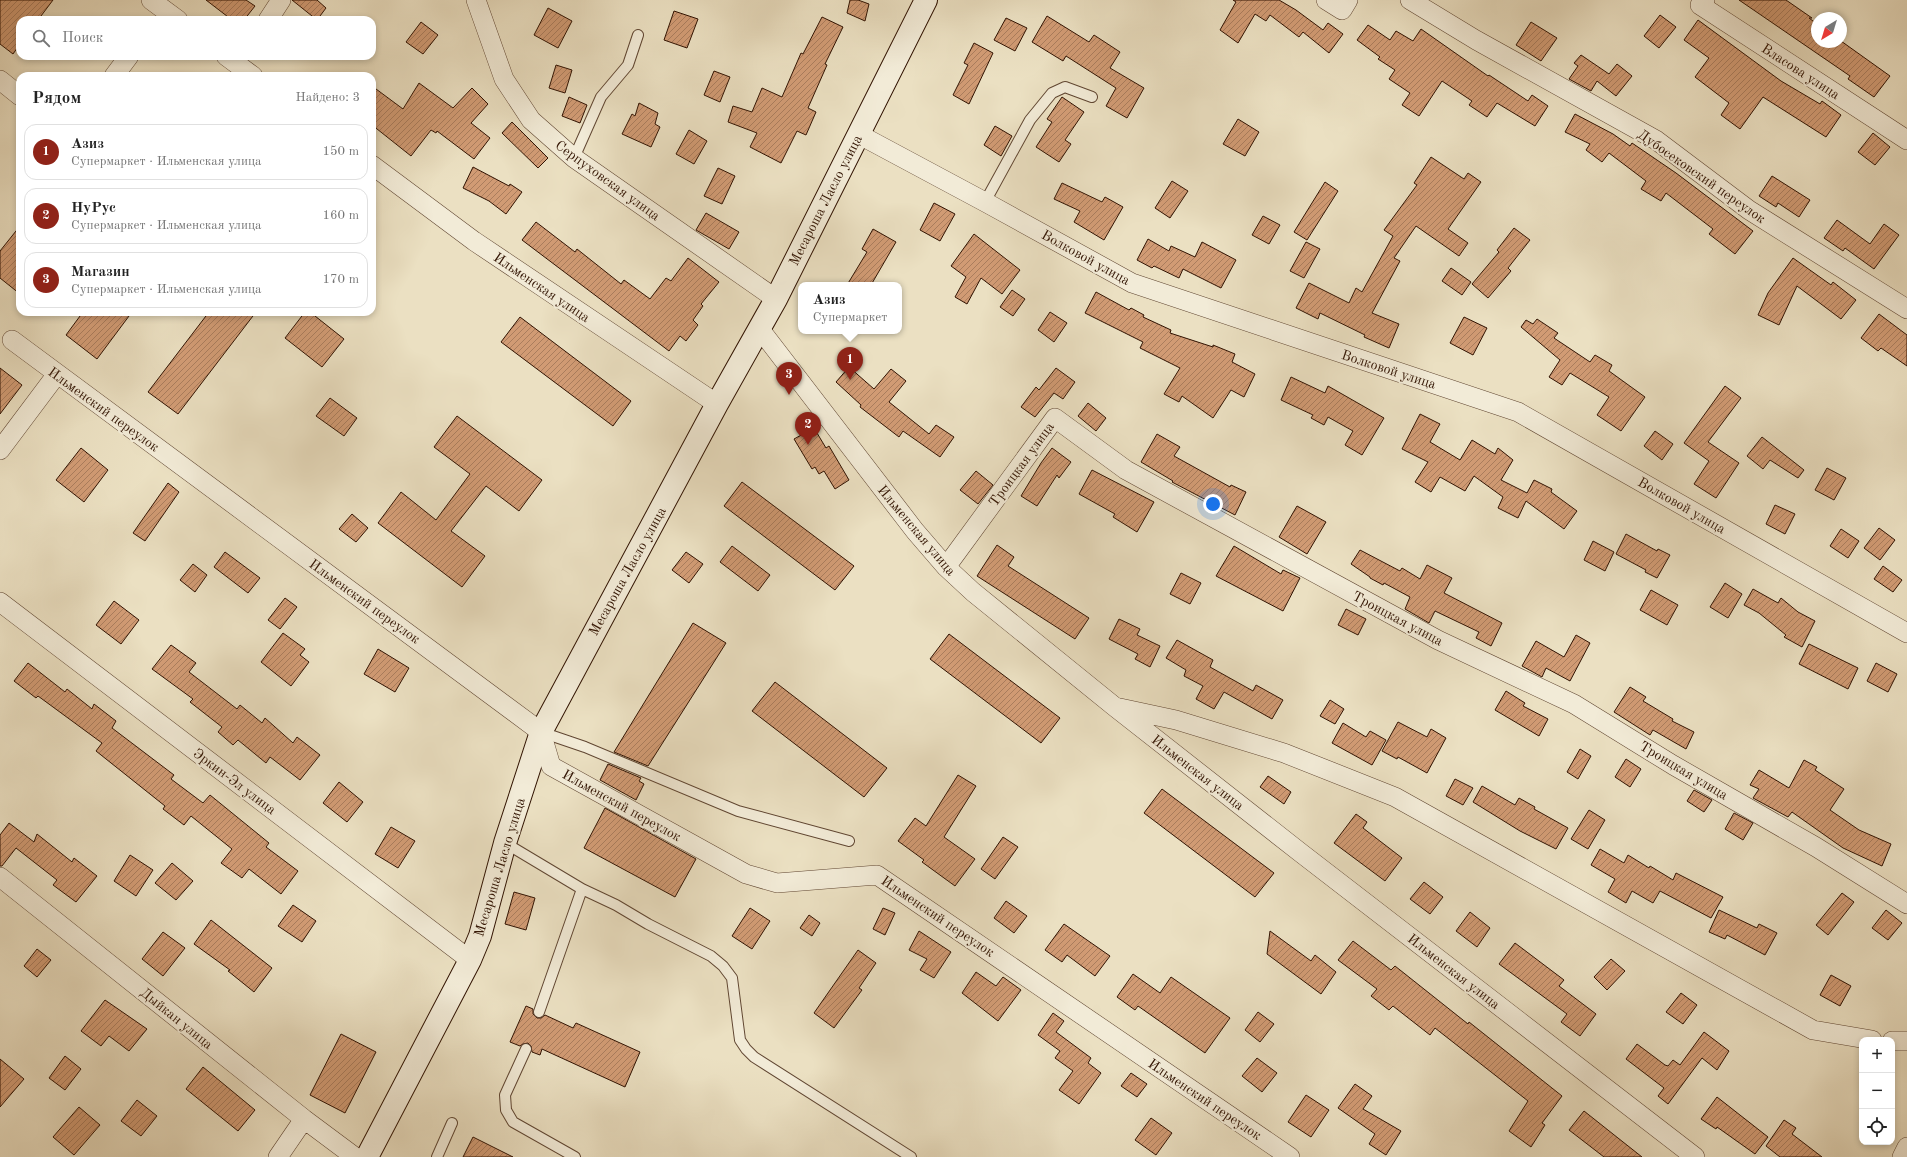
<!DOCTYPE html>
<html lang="ru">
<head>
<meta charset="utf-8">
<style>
  body { margin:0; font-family:"Old Standard TT",serif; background:#f6f6f6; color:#222 }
  .controls { position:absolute; right:12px; bottom:12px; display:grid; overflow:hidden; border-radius:8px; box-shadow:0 2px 6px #0003 }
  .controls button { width:36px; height:36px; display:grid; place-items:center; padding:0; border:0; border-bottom:1px solid #e0e0e0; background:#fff; color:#222; font:20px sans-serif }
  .compass { position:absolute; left:1811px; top:12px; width:36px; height:36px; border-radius:50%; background:#fff; box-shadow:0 2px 6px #0003; rotate:218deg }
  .you { position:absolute; left:1213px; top:504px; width:14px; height:14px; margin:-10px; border:3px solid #fff; border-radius:50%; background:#1a73e8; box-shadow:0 0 0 6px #1a73e833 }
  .badge { display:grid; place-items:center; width:26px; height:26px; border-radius:50%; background:#8f2418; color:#fff; font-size:13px; font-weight:700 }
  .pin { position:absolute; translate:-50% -33px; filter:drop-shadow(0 1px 2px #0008) }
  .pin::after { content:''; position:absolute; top:21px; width:14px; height:12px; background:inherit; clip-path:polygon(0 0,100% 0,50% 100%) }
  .popup { position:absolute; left:798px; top:282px; width:104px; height:52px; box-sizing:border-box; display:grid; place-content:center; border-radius:8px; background:#fff; filter:drop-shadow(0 1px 3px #0005); font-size:13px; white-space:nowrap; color:#767676 }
  .popup b { font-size:15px; color:#222 }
  .popup::after { content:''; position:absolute; left:50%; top:100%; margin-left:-8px; border:8px solid transparent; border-top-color:#fff }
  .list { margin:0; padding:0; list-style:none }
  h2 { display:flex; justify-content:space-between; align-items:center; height:52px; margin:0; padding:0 16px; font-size:17px }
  h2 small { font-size:13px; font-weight:400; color:#767676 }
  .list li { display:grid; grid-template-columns:26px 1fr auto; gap:12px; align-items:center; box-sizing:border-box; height:56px; margin:0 8px 8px; padding:0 8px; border:1px solid #e0e0e0; border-radius:12px }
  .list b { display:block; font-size:15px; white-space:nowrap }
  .list p { margin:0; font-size:13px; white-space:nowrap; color:#767676 }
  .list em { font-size:13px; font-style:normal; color:#767676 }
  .icon { flex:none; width:22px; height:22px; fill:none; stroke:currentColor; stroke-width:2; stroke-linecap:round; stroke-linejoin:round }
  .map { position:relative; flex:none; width:1907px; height:1157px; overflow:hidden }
  .search { position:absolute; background:#fff; box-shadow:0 2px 6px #0003; left:16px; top:16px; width:360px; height:44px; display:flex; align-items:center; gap:10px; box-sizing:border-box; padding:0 14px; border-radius:12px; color:#767676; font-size:15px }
  .panel { position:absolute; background:#fff; box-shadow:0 2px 6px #0003; left:16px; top:72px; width:360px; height:244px; border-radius:12px }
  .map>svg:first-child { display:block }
</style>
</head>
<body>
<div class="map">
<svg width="1907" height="1157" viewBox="0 0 1907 1157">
  <defs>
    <pattern id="building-hatch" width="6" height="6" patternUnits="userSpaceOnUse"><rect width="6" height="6" fill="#d19b74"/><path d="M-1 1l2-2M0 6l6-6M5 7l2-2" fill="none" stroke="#aa7d5d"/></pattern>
  </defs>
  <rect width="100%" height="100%" fill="#ebe0c2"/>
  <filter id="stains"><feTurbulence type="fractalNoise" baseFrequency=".005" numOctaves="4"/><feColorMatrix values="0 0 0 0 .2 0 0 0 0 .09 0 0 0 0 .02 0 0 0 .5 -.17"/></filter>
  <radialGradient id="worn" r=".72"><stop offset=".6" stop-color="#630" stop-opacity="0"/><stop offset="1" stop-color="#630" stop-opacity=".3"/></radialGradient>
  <path fill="url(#building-hatch)" stroke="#311302" d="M0,0H53L38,20H20V44L13,54L0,44Z
    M206,0H246L255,6L244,20H232Z
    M292,0H317L326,8L317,20Z
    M850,0H858L869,4L865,21L847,13Z
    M1233,0H1279L1296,10L1323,30L1328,23L1343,34L1329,53L1303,32L1299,37L1270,15L1266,21L1255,14L1238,43L1220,30L1236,2Z
    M1739,0H1786L1812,18H1809L1817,24V42H1841V41L1890,76L1874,97L1848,79L1850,76Z
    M548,8L572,21L558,48L534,35Z
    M674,11L698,19L687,48L664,40Z
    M1660,15L1676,27L1659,48L1644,36Z
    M1047,16L1089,42L1094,35L1120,52L1110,68L1144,88L1127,118L1106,106L1116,88L1066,56L1063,61L1032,42Z
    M822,17L843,27L825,64L827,65L808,108L816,112L806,135L797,131L781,163L750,147L757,133L728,122L733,106L752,112L762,88L782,97L801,53L803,54Z
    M1006,18L1027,28L1015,51L994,40Z
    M1698,20L1781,81L1820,104L1822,101L1841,115L1826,137L1763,97L1740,129L1721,115L1729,103L1695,77L1709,58L1684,40Z
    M421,22L438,35L423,54L406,42Z
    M1531,22L1557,38L1541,61L1516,45Z
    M1368,25L1390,40L1396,31L1413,41L1421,29L1488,76L1489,75L1528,101L1532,95L1548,106L1535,126L1497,103L1487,117L1469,105L1472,101L1442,81L1419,116L1402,105L1410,93L1389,79L1395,70L1378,59L1380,57L1357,40Z
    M974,43L993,53L969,104L953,95L968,65L964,63Z
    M1581,55L1609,74L1617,64L1632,76L1616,96L1597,81L1591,91L1569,79L1578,66L1574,63Z
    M556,65L572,70L565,93L549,88Z
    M714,71L730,77L720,102L704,95Z
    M419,83L453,108L472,88L488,104L471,123L490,138L474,159L437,131L436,133L431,130L411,156L372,125V86L403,109Z
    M569,97L587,105L580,123L562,116Z
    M1062,97L1084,112L1065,140L1071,144L1059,162L1036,147L1052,122L1047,119Z
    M639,103L658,113L655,124L660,127L651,147L622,134L632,114L635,116Z
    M1575,114L1613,134L1630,146L1632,143L1676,173L1753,231L1735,254L1709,234L1713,229L1666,193L1661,201L1641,189L1646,181L1609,153L1602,162L1586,150L1590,144L1565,132Z
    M1238,119L1259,132L1245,156L1223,144Z
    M512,122L548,158L538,168L502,133Z
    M995,126L1012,136L1001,156L984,145Z
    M689,130L707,141L694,164L676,154Z
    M1873,133L1890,147L1875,165L1858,152Z
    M1431,157L1464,179L1468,173L1481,182L1448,229L1468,243L1459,256L1416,226L1394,258L1400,261L1372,313L1399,324L1389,348L1364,337L1365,335L1320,313L1318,319L1296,308L1309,283L1349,303L1356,288L1362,292L1393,236L1384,230L1417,185L1414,183Z
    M473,167L509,186L510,184L522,192L506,214L489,201L463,188Z
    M718,168L735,176L722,204L704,196Z
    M1772,176L1810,200L1799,217L1778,203L1776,207L1759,196Z
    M1172,181L1188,191L1170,218L1155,208Z
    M1325,182L1338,191L1307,240L1294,232Z
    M1062,183L1102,202L1105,197L1123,207L1104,240L1074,222L1080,211L1054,199Z
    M934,203L955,214L940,241L920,230Z
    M706,213L739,232L729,249L696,230Z
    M1263,216L1280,225L1269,244L1252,235Z
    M1837,220L1870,244L1884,224L1899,235L1874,269L1845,248L1843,251L1824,238Z
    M536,222L575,252L577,249L621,284L624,280L650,299L666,278L671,281L688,258L719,282L701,304L703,306L693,320L698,325L686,341L680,336L669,351L522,240Z
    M20,226V294L0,278V251Z
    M1514,228L1530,240L1508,268L1511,271L1488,298L1472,284L1499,252L1497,250Z
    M873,229L896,242L871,285H847L867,252L862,249Z
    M974,234L1020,270L1002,294L981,278L967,304L955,297L966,277L951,266Z
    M1148,239L1169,251L1171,246L1195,257L1202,242L1236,260L1221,288L1183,269L1179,278L1154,266L1152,268L1137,260Z
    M1306,242L1320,249L1304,278L1290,271Z
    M1793,258L1831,285L1833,282L1856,300L1841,319L1797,286L1779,325L1758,315L1768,293Z
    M1451,268L1471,282L1462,295L1442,281Z
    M1012,290L1025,299L1013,316L1000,307Z
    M1096,292L1129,310L1131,308L1144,315L1143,317L1171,330L1170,333L1213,347V345L1235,354L1232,362L1255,374L1244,397L1231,390L1213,418L1182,396L1179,402L1164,394L1180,368L1140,348L1143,342L1085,313Z
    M83,312H132L97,359L66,335Z
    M209,312H256L178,414L148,392Z
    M305,312H310L344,339L322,367L285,338Z
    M1050,312L1067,323L1054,342L1038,330Z
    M1879,314L1907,335V366L1881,348L1878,351L1861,338Z
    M520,317L631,401L613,426L501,342Z
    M1464,317L1487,328L1473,355L1450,343Z
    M1537,319L1558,333L1554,338L1590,362L1595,355L1612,365L1609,371L1645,397L1621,431L1597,415L1609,397L1570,373L1562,385L1549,377L1560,360L1521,327L1526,320L1533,324Z
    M849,367L874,389L891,369L906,381L889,402L929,434L936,425L954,437L940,457L903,431L899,437L860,407L861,405L836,382Z
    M0,368L22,385L0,414Z
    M1056,368L1075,382L1063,399L1054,393L1035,417L1021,407L1036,387L1039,390Z
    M1291,377L1325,393L1328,386L1384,418L1362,455L1345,445L1353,431L1328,417L1324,425L1311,418L1313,415L1281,400Z
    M1725,386L1741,398L1708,442L1739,463L1716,498L1694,484L1709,461L1684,443Z
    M330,398L357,418L344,436L316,416Z
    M1088,403L1106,418L1096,431L1078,416Z
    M1420,414L1440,424L1430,442L1460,460L1472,440L1495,454L1498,448L1513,460L1501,480L1527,493L1534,480L1552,489L1551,492L1577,511L1564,529L1526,501L1518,518L1498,508L1503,497L1474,476L1465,491L1440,477L1431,492L1415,482L1428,462L1402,449Z
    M457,416L542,480L519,511L486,486L451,531L485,556L462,587L378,523L401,492L436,520L470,474L434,447Z
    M814,428L826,448L829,446L849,480L835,489L824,471L819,474L815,467L812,469L794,439Z
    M1655,431L1673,444L1662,460L1644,446Z
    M1157,434L1180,447L1174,456L1230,487L1231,485L1246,492L1235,515L1172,482L1173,481L1141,462Z
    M1762,437L1804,470L1798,478L1770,460L1763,469L1747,456Z
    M81,448L108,470L84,502L56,480Z
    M1052,448L1071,462L1059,478L1057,475L1037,506L1021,496L1041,463Z
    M1827,468L1846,478L1834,500L1815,490Z
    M1092,470L1154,502L1137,532L1113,517L1115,514L1079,494Z
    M976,471L993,485L978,504L960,490Z
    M742,482L854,566L835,590L724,506Z
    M168,483L179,492L145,541L133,533Z
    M1775,505L1795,514L1785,534L1766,524Z
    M1297,506L1326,522L1307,554L1279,537Z
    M352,514L368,528L356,542L339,529Z
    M1879,528L1895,540L1880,560L1864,548Z
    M1841,529L1859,541L1848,558L1830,546Z
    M1626,534L1657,551L1658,549L1670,555L1657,578L1645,572L1646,570L1616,554Z
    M1593,541L1614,552L1605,571L1584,560Z
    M997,545L1014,557L1008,566L1089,618L1075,639L977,576Z
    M732,546L770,575L758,591L720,562Z
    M1234,546L1281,574L1283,570L1300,578L1283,611L1216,576Z
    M1360,550L1400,571L1402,568L1420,579L1427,565L1452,578L1444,593L1502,623L1491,646L1476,638L1479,632L1435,611L1429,623L1405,609L1410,597L1384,583L1383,585L1370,578V577L1351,564Z
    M225,552L260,578L248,593L214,567Z
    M686,552L703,564L689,583L672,570Z
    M193,564L207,575L195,592L180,580Z
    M1883,566L1902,580L1893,592L1874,579Z
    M1181,573L1201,583L1190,604L1170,594Z
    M1725,583L1742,594L1728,618L1710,607Z
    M1753,589L1778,603L1781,598L1798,612L1815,621L1802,647L1784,637L1786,635L1759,613L1744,605Z
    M1651,590L1678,605L1667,625L1640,610Z
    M285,598L297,607L280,629L268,620Z
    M114,601L139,620L121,644L96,625Z
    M1346,609L1366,619L1358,635L1338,625Z
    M1119,619L1140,629L1137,635L1160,646L1150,667L1135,659L1138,654L1109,639Z
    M693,623L726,643L648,766L614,752Z
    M283,633L305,649L300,655L309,662L291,686L261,662Z
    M949,634L1060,718L1041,743L930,659Z
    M1576,635L1590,643L1570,681L1546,668L1542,677L1522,666L1536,641L1564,657Z
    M1177,640L1213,660L1210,667L1253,691L1256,685L1283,700L1272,719L1224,692L1214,709L1196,699L1203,686L1184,676L1186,670L1166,658Z
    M1809,644L1858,668L1848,689L1799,664Z
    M171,645L196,663L189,672L237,709L240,705L262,723L265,718L293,743L297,737L320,755L300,780L270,757L266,763L238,740L233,745L218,732L222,727L190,702L193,699L152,669Z
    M378,649L409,668L395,692L364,674Z
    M28,663L65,692L67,689L92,709L94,704L116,721L112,728L174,775L171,779L203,803L210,795L269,843L266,847L298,871L281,894L249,869L242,878L221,863L232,849L191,816L184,825L163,809L165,806L96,751L102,743L38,696L36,698L14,681Z
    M1876,663L1897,674L1888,692L1867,681Z
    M775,682L887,768L864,797L752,711Z
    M1630,687L1646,697L1643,701L1673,719L1672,721L1694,732L1686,749L1653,730L1650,735L1614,712Z
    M1506,691L1525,703L1523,706L1548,719L1539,736L1495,710Z
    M1330,700L1344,709L1335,724L1320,716Z
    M1398,722L1427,737L1431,729L1446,738L1427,773L1398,757L1397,759L1382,751Z
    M1343,723L1366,737L1370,731L1386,740L1372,765L1332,743Z
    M1580,749L1591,756L1578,779L1567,772Z
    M1626,759L1641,769L1630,787L1615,777Z
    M1804,760L1817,767L1815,770L1844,789L1830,810L1859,830L1891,844L1882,866L1843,848L1792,812L1788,817L1753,798L1759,789L1750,785L1759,770L1789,788Z
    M608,764L641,778L639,781L644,784L636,800L600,780Z
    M958,775L976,786L944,837L975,859L955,886L922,862L924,860L898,841L915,818L926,826Z
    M1268,776L1291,792L1284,804L1260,787Z
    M1455,779L1473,788L1463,805L1446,796Z
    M339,782L363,802L347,822L323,803Z
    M1482,786L1515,805L1519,798L1535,807L1534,809L1568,828L1556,849L1520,831L1473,802Z
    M1162,789L1274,873L1255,897L1144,813Z
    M1694,790L1712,800L1704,812L1687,801Z
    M605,808L696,859L675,897L584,848Z
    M1589,810L1605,820L1588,849L1571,839Z
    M1734,813L1753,823L1743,840L1725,829Z
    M1356,814L1367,822L1363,828L1402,858L1385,881L1334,843Z
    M9,823L34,842L37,834L72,862L74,858L97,876L76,902L53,885L57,880L16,848L2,866H0V835Z
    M391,827L415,841L398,868L375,854Z
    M1003,837L1018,847L995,879L981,869Z
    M1600,849L1624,863L1628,855L1649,868L1650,866L1673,880L1676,873L1723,897L1711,918L1660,891L1653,903L1632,891L1626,903L1608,892L1615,879L1591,865Z
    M130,855L153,870L136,896L114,881Z
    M172,863L193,881L176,900L155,883Z
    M1424,882L1443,897L1430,914L1410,899Z
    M514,892L535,898L526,930L505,924Z
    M1842,893L1854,902L1828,935L1816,925Z
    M1006,901L1027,916L1014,933L994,918Z
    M293,905L316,921L302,942L278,926Z
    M750,908L770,921L752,949L732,936Z
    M883,908L895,913L885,935L873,929Z
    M1719,910L1757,928L1759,924L1777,933L1765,955L1727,935L1725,939L1709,932Z
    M1886,910L1902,923L1888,940L1872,928Z
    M1470,912L1490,928L1477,947L1456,931Z
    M809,915L820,923L812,936L800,928Z
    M211,920L272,968L254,992L228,971L230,970L194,944Z
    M1064,924L1110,956L1095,976L1067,955L1062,962L1045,950Z
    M919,931L951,952L934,978L920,970L927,959L909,950Z
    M1270,931L1311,961L1315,955L1336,972L1321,994L1267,954Z
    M163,932L185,948L163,976L142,959Z
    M1353,941L1391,970L1395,966L1468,1024L1469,1022L1562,1096L1542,1123L1545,1125L1531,1147L1509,1131L1528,1101L1435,1028L1430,1035L1393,1006L1389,1010L1371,996L1377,989L1338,960Z
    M1515,943L1564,980L1559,986L1596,1014L1580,1036L1561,1022L1567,1014L1499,964Z
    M37,949L51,960L37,977L24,966Z
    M858,950L876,963L859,988L862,990L834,1028L814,1013Z
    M1611,959L1625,971L1607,990L1594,977Z
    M976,972L996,986L1003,977L1021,990L998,1021L962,993Z
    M1133,974L1160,993L1171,977L1230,1018L1205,1053L1138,1006L1135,1010L1117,997Z
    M1831,975L1851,986L1840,1006L1820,995Z
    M1681,993L1697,1005L1683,1024L1666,1012Z
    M105,1000L147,1029L129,1051L109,1036L101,1046L81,1031Z
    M526,1006L533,1009V1014L537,1018H541L545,1015L573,1028L576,1023L640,1052L625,1087L542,1049L540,1055L532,1052L531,1046L528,1043L523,1044L520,1046L510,1042Z
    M1258,1012L1274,1024L1260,1042L1245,1030Z
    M1053,1013L1064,1021L1056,1032L1091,1058L1088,1063L1101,1073L1079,1104L1059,1090L1073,1071L1055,1058L1060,1051L1038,1035Z
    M1704,1032L1729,1051L1717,1070L1702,1058L1668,1104L1658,1096L1664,1088L1626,1059L1637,1044L1665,1065L1668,1066L1673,1060L1680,1065Z
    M341,1034L376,1052L345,1113L310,1095Z
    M65,1056L81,1069L65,1090L49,1078Z
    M1257,1058L1277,1073L1262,1092L1242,1076Z
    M0,1059L24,1079L0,1107Z
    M203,1067L255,1110L238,1131L186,1089Z
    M1131,1073L1147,1084L1137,1097L1121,1086Z
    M1355,1084L1372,1096L1363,1109L1401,1131L1386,1155L1369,1144L1375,1134L1338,1108Z
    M1306,1095L1329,1110L1311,1137L1288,1122Z
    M1717,1097L1768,1137L1755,1154L1717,1127L1716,1129L1701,1119Z
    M137,1100L157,1116L141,1136L121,1121Z
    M79,1107L100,1125L74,1155L53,1137Z
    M1584,1111L1618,1138L1642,1157H1604L1569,1130Z
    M1151,1118L1172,1133L1156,1155L1135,1140Z
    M1784,1120L1796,1128L1792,1134L1822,1157H1780L1766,1146Z
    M473,1137L513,1157H463Z"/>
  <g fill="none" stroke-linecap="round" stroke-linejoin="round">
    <defs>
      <path id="lane" d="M574,158L601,97L628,65L638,35
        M985,202L1030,120L1052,93L1065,87L1092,97
        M541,732L585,747L738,811L849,841
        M505,843L582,889L616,905L648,924L711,956L723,966L732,978L740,1040L746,1049L754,1057L911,1157
        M539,1012L582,889
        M526,1049L505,1095L506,1110L513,1122L575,1157
        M437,1157L452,1123"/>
      <path id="street" d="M151,0L178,20
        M476,0L504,79L531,120L574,158L776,299
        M1326,0L1342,10L1348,0
        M1410,0L1476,40L1656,140L1749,210L1907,309
        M1705,0L1700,5L1907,140
        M268,20L281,0
        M226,56L253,76
        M114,76L129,56
        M0,80L20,96
        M858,134L985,202L1132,283L1518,412L1907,633
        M372,165L474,241L717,404
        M759,328L915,531L946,567L973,592L1115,707L1301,853L1695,1157
        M12,340L541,732L551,766L746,874L777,883L877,875L1290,1157
        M0,450L57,374
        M946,567L1055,418L1126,470L1438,640L1574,704L1673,765L1816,847L1907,904
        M0,602L470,960
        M1120,708L1176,720L1284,753L1395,797L1813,1030L1872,1040
        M0,877L304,1119L355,1157
        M1892,1041H1907
        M278,1157L304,1119
        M1902,1157L1907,1147"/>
      <path id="secondary" d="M367,1157L470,960L480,936L505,843L541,732L717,404L776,299L926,0"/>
    </defs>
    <use href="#lane" stroke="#604632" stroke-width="12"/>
    <use href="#street" stroke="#604632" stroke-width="20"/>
    <use href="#secondary" stroke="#311302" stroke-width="24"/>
    <use href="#lane" stroke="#f2ebd7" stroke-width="10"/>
    <use href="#street" stroke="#f2ebd7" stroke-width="19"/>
    <use href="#secondary" stroke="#f2ebd7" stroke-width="22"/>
  </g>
  <g text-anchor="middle" stroke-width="4" stroke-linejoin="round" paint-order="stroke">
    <g font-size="14" fill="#311302" stroke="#f2ebd7">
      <text transform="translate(1801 71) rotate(33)" y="5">Власова улица</text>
      <text transform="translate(1702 176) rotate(35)" y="5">Дубосековский переулок</text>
      <text transform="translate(608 180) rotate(36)" y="5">Серпуховская улица</text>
      <text transform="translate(825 200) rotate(-63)" y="5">Месароша Ласло улица</text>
      <text transform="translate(1086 257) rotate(29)" y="5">Волковой улица</text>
      <text transform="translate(542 287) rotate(34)" y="5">Ильменская улица</text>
      <text transform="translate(1389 369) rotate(18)" y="5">Волковой улица</text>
      <text transform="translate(104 409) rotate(36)" y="5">Ильменский переулок</text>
      <text transform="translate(1021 464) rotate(-54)" y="5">Троицкая улица</text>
      <text transform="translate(1682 505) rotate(30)" y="5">Волковой улица</text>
      <text transform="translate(917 530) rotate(50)" y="5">Ильменская улица</text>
      <text transform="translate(627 571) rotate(-61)" y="5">Месароша Ласло улица</text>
      <text transform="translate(365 601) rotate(36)" y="5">Ильменский переулок</text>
      <text transform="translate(1398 618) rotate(28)" y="5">Троицкая улица</text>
      <text transform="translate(1684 770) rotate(31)" y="5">Троицкая улица</text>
      <text transform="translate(1198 772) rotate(38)" y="5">Ильменская улица</text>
      <text transform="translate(235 781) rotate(37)" y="5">Эркин-Эл улица</text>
      <text transform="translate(622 805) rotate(29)" y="5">Ильменский переулок</text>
      <text transform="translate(499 867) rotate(-73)" y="5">Месароша Ласло улица</text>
      <text transform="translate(938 916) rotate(34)" y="5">Ильменский переулок</text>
      <text transform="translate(1454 971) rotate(38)" y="5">Ильменская улица</text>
      <text transform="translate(177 1018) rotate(39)" y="5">Дыйкан улица</text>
      <text transform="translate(1205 1099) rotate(34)" y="5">Ильменский переулок</text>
    </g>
  </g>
  <rect width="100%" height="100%" filter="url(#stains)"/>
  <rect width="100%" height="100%" fill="url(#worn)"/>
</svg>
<div class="controls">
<button>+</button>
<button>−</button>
<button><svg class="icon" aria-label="locate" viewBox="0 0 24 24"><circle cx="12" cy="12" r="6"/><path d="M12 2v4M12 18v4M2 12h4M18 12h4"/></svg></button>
</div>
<svg class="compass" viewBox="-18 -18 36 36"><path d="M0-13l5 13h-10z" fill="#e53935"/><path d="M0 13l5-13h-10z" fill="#767676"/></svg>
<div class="you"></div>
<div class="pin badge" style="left:850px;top:380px">1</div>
<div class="popup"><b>Азиз</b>Супермаркет</div>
<div class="pin badge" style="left:808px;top:445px">2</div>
<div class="pin badge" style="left:789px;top:395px">3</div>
<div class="search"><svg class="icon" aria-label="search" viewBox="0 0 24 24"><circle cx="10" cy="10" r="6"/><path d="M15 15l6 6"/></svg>Поиск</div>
<section class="panel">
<h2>Рядом<small>Найдено: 3</small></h2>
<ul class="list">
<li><span class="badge">1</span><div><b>Азиз</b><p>Супермаркет · Ильменская улица</p></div><em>150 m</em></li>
<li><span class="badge">2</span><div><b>НуРус</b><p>Супермаркет · Ильменская улица</p></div><em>160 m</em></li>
<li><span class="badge">3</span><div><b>Магазин</b><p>Супермаркет · Ильменская улица</p></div><em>170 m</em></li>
</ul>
</section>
</div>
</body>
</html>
